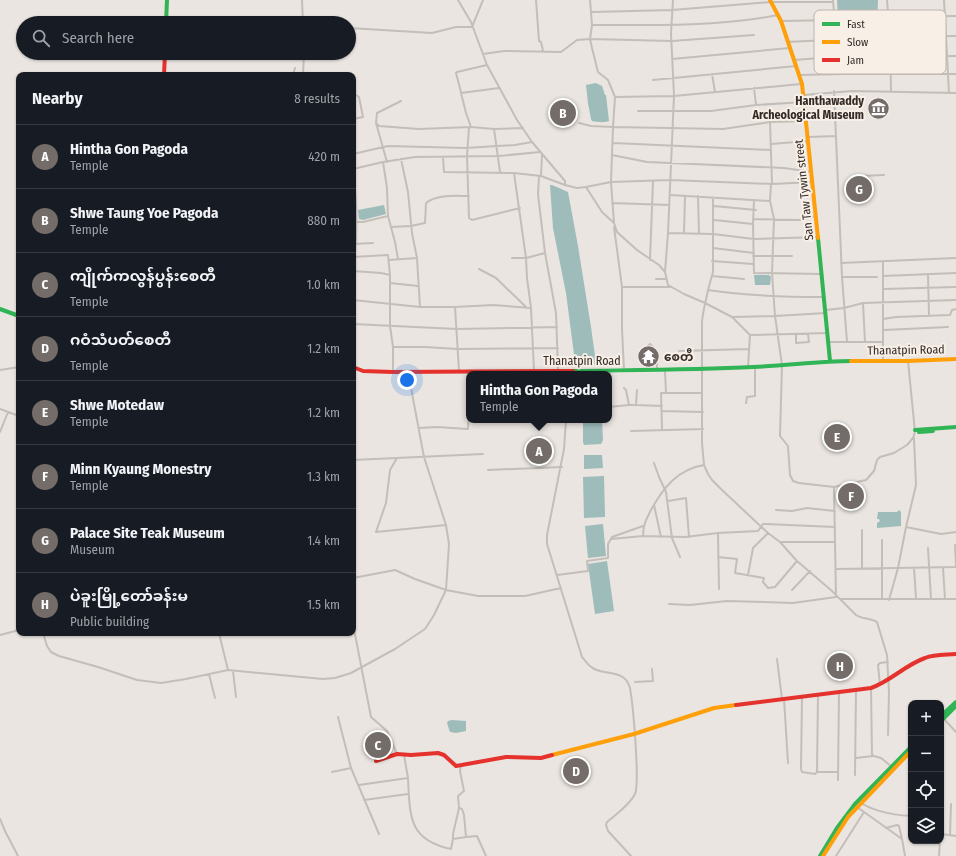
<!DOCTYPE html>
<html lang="en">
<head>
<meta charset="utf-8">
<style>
  body { margin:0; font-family:"Fira Sans Condensed","Noto Sans Myanmar",sans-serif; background:#242831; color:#f1f3f6 }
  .controls { position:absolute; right:12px; bottom:12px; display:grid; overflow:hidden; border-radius:8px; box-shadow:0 1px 3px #0004 }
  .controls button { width:36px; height:36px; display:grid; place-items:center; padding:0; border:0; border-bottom:1px solid #363941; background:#171b24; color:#f1f3f6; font:20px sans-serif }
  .you { position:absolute; left:407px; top:380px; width:14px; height:14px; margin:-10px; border:3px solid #fff; border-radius:50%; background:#1a73e8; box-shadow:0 0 0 6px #1a73e833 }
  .badge { display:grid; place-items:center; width:26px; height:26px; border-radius:50%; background:#746c68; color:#fff; font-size:13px; font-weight:700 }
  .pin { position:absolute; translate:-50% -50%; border:2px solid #fff; box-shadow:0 1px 4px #0006 }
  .popup { position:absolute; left:466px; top:371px; width:146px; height:52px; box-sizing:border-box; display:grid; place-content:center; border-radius:8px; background:#171b24; filter:drop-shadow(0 1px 3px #0005); font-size:13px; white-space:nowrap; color:#9ea1a6 }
  .popup b { font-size:15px; color:#f1f3f6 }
  .popup::after { content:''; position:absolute; left:50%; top:100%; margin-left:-8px; border:8px solid transparent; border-top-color:#171b24 }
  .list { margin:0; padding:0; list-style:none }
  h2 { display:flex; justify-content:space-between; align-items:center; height:52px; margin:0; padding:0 16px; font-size:17px }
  h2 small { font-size:13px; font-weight:400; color:#9ea1a6 }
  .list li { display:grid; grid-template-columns:26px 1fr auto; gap:12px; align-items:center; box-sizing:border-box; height:64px; padding:0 16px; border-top:1px solid #363941 }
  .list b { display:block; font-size:15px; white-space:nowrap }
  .list p { margin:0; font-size:13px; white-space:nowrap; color:#9ea1a6 }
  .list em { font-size:13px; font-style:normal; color:#9ea1a6 }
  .icon { flex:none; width:22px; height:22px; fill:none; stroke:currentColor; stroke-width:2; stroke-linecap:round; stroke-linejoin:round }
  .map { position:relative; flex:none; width:956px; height:856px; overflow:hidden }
  .search { position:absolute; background:#171b24; box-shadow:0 1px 3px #0004; left:16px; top:16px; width:340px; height:44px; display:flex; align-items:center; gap:10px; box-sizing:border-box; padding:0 14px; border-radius:22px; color:#9ea1a6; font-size:15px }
  .panel { position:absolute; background:#171b24; box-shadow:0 1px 3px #0004; left:16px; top:72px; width:340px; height:564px; border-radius:8px }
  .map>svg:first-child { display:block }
</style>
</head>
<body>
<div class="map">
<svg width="956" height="856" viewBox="0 0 956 856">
  <rect width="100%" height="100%" fill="#eae5e0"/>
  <path fill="#9dbcba" d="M837,0H878L877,31L841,33L838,23Z
    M596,83L602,86L605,95H606L609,121C603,123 598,122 592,121L591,119L588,103L586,85Z
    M550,185H552L568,192L578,246L591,327L596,363L594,365H580L575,362L566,293L553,228Z
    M384,205L386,214L363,220L359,219L358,210Z
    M754,275H769L771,277L770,285H755Z
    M583,420H602L603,440L601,444L584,445L583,442Z
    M584,455H602L603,468L584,469Z
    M604,476L605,517L584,518L583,477Z
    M899,510L901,512V526L877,528V523L880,521L879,519H877L878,512H897Z
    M603,524L606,556L588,558L585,526Z
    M607,561L614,611L595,614L588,564Z
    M452,720L466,721V731L456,733L450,732L447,723L448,721Z"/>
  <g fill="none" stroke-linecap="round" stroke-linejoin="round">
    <path stroke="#c4beb9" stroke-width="2" d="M302,0L303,23
      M458,0L471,22L487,65L517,120L532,142L565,181V185L577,188L586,187L602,212L614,223L617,232L637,250L659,265L665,272L668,285L684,294L705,303L732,317L750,335L827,333
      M536,0L539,41L541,42L543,51
      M590,0L592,25L590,39L592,48L598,72L608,80L615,97L613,127L723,129L770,122L807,121
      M833,0L836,39
      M887,0L890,37L891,91
      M944,0L949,93
      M592,12L672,10L771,2H833
      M888,17L956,16
      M166,19L176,23
      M782,21L834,20
      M592,25C654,25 717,27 778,15
      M349,28L432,33L456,27H472L483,0
      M787,42L890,37L956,36
      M483,54L504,51L561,52L577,40L590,39L672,41L754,35
      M672,59L790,48
      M794,60L833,57L956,56
      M712,74L715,92
      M221,75V74L243,75
      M293,75L295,68
      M303,75L304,53
      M799,75L845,74H956
      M653,80L796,66
      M754,88L756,105
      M834,91L842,277L847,342
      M461,92L456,73L457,72L487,65
      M353,93L359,97L363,117L353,119
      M804,95L852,91L956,93
      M615,97L674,96L801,84
      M638,111H711L756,105L804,102
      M807,119L835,118
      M770,122L772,184
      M376,123L379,126L419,129L471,127L494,129L523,128
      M579,123L591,126L613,127L611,182L614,223
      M469,127L467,156L469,218L472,220L520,208
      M471,127L466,113L461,93L499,88
      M494,129L500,172
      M809,137L836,136
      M613,143L771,150
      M771,144L808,141
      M353,154L388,146L465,148L515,145L532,142
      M612,155L647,162L784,168L812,172
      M443,157L444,172L514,173L541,176L565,185
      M401,159L408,192L412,233L417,258
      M387,162L376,123L377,113L401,101
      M353,169L383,162L415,157L499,156L540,152
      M514,173L526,258L527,278L531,308L534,371
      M353,174C358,206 357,239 353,271
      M541,176L542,155
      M860,176L884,175
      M771,184L770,201L774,219L772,273L775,316L782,365L780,436L788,446L790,475L793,481L799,483L834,487L866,480L874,471L877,460L880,457L894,453L907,445L913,438L915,432L908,361
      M586,187L611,182L670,180L772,184L813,182
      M670,195L770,201
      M698,196L699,233
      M612,203L669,205
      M714,206L756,210
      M388,216L395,242L398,259
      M753,219L800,220L816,216
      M714,220L753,224L754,200
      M353,222H363L388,216L387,188L383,162
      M753,224L754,273L821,274
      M391,227L411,226L425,223L426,203C437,194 456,196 469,196
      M614,227L622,287V329L624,370
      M668,233L713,234L754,239L819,237
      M684,233L685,196
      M353,244L373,243
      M713,248L754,253
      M545,253L556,313L558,371
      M753,256H792
      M353,257L388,255L390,275V326L393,347V372
      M512,258H526L545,253L538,194L539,176
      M389,260L417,258L420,307
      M650,260L653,181
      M712,261L753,264
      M883,261V361
      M841,263L956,258
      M479,269L496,278L526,307
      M353,271L381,273L390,275
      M665,272L668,233L674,96L671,33L673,0
      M928,274L929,315
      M712,276L744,279
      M883,276L956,273
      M842,277H877
      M656,279H666
      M390,283L418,286
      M622,287H671
      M883,289L956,287
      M708,290L713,272V198
      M823,297C784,297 747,296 708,290C706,302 703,309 702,322V443L704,465L708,474L712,480L722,490L768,533L780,542L797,561L832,591L856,615C862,619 870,618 877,622L887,655L889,693L888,735
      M353,300L420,307H455L493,305L531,308
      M863,303L865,342
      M455,307L459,371
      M826,310L844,308L863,303L956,300
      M732,317L775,316L826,313
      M883,319L896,317L950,315L952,310L956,309
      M353,324L457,329L557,327
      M884,330L948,327
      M796,334V343L809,342L808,334
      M828,342H883
      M393,347H425L457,349L558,348
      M647,347L650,344L657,351V369
      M679,351L749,349
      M748,367L750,335
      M0,370L19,367
      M624,388L626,390L629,405H636
      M637,390L636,405L662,406
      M666,393H702
      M746,403L747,397L755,396V367
      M609,407L629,405
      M0,409L19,416
      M662,411L703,412
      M566,420L564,449L547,535V544L582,657C585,660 587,664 590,666C599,675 615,670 624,678C627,680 629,685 630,688C633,705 640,782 635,794C629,806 616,814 607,822L606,825L608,831L631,856
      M419,428L437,427L468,429L469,409
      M662,429L661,393H666L665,371
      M631,431L703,429
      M0,432L8,412
      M914,438L916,485L906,527L941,534L956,532
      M397,458L390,470L386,503L376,532L446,525
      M353,460L483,454
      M654,463L659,477L666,492L672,538L680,557
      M488,470L562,467
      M668,501L686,498L689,537
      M654,505L661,537
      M776,510L792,511L807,508L835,511
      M718,533L719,589
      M643,536C643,525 646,520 651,510C663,488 678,469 704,465
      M611,539L643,536L685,537L718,533L758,531L763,524H766L835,527
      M882,540V599
      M780,542H835
      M955,545L956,566
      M928,548L931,599
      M718,557L737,559L735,573L764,578L763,582L768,588L775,587L797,561
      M914,568L916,598
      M943,568L945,599
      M836,569L956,567
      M862,569V530
      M557,575L588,571L587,561L608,558V544L612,537L643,526
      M748,575L753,548L768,533
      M353,578L395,570L415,579L446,590L449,544L446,525L424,457L408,372
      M792,590L810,571
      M840,599H956
      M889,600L898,568L906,527
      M669,604L690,605L727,601L793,603L836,597L834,487
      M353,624L371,717L387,731L397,754
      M43,633L47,646L51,652L59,656L98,667L137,680L161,683L186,679L228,670L323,679L335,678L351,673L395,649L425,629L434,615L446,590L478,596H525L561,588
      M219,633L228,670
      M0,635L19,630
      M777,659L782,699
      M233,671L236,697
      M209,674L215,698
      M635,682L653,681L652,669
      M880,685L878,665L880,663L888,662
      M871,688L872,755L874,756L881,758L892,767
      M802,697L801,769L802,772L815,774L817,772L818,695
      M784,699L788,763
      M338,717L351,768L379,834
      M943,718L956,732
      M404,755L408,778
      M941,756L942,757
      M856,758L873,756
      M461,765L460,771L464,791L458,796L459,808L462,809L464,815L466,837L477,836L486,856
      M332,772L351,768
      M817,772H838
      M855,775L856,690
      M838,780L839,692
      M359,785L408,778C410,816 408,840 451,849L453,839L466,837
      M364,800L408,794
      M858,801C872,811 894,815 911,816
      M857,807L902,839L905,856
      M0,819L5,831L18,856
      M886,828L897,825L899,826L902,839
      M941,834L956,836
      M950,835L951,804
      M453,839V834L459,808
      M836,856L864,812
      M939,856L940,841"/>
    <path stroke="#30b455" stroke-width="4" d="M166,23L167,0
      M818,238L830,361
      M0,309L19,316
      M573,371C633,370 693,370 753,367C786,366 818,361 851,361
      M915,430L956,427
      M919,432L933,431
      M941,716L956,702
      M941,721L956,706
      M820,856L837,828L855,804L911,747"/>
    <path stroke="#ff9f0a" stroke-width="4" d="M770,0L781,21L802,84L818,238
      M851,361H908L956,359
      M552,755L634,734L714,708L736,705
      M823,856L848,817L911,751"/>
    <path stroke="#e5322d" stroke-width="4" d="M164,75L165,53
      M353,367L363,371L393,372L573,371
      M736,705L871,688C891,681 905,665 925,658C935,654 946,655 956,654
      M376,761L397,754L411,755L438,753L444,755L456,766L506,757L541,758L552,755"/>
  </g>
  <defs>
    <symbol id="museum-disc" viewBox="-11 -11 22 22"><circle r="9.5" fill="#746c68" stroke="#f8efe7"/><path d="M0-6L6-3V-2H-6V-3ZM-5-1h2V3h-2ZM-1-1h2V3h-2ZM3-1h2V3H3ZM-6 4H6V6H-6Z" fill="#fff"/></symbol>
    <symbol id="temple-disc" viewBox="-11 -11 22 22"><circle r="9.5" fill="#746c68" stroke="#f8efe7"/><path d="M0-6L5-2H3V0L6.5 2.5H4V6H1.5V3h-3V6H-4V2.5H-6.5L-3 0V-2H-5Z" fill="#fff"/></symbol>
  </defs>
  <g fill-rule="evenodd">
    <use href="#museum-disc" x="866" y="96" width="25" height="25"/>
    <use href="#temple-disc" x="636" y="344" width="25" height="25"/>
  </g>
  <g text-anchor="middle" stroke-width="4" stroke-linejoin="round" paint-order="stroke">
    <g font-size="12" font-weight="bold" fill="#342b28" stroke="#f8efe7" text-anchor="end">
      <text x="864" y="105">Hanthawaddy<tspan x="864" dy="14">Archeological Museum</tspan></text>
      <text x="664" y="361" text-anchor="start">စေတီ</text>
    </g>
    <g font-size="12" fill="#342b28" stroke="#f8efe7">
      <text transform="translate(804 190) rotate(-96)" y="4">San Taw Tywin street</text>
      <text transform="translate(906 350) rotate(-1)" y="4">Thanatpin Road</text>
      <text x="582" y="365">Thanatpin Road</text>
    </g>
  </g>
  <rect x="814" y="10" width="132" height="64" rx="6" fill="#f8efe7" stroke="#bdb4ae" stroke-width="1"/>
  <rect x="822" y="22" width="18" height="4" fill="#30b455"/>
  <rect x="822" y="40" width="18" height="4" fill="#ff9f0a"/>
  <rect x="822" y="58" width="18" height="4" fill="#e5322d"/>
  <g font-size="11" fill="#342b28">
    <text x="847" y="28">Fast</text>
    <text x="847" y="46">Slow</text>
    <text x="847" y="64">Jam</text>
  </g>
</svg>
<div class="controls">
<button>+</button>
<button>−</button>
<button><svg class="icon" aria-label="locate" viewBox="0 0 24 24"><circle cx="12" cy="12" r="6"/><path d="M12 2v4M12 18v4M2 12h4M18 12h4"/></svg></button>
<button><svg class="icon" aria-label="layers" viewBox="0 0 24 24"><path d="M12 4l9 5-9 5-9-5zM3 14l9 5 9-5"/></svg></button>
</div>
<div class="you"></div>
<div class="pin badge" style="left:539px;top:451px">A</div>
<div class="popup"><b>Hintha Gon Pagoda</b>Temple</div>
<div class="pin badge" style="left:563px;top:113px">B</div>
<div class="pin badge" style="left:378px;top:745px">C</div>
<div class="pin badge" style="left:576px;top:771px">D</div>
<div class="pin badge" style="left:837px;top:437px">E</div>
<div class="pin badge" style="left:851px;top:496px">F</div>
<div class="pin badge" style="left:859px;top:189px">G</div>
<div class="pin badge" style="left:840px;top:666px">H</div>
<div class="search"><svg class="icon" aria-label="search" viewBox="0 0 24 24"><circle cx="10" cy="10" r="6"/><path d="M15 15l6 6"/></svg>Search here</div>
<section class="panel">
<h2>Nearby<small>8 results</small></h2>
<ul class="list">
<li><span class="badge">A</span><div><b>Hintha Gon Pagoda</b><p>Temple</p></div><em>420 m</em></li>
<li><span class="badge">B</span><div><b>Shwe Taung Yoe Pagoda</b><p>Temple</p></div><em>880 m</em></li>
<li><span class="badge">C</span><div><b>ကျိုက်ကလွန်ပွန်းစေတီ</b><p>Temple</p></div><em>1.0 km</em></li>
<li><span class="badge">D</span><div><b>ဂဝံသံပတ်စေတီ</b><p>Temple</p></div><em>1.2 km</em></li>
<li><span class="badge">E</span><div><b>Shwe Motedaw</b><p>Temple</p></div><em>1.2 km</em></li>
<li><span class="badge">F</span><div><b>Minn Kyaung Monestry</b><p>Temple</p></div><em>1.3 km</em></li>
<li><span class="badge">G</span><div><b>Palace Site Teak Museum</b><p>Museum</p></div><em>1.4 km</em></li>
<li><span class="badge">H</span><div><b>ပဲခူးမြို့တော်ခန်းမ</b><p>Public building</p></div><em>1.5 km</em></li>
</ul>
</section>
</div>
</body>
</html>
